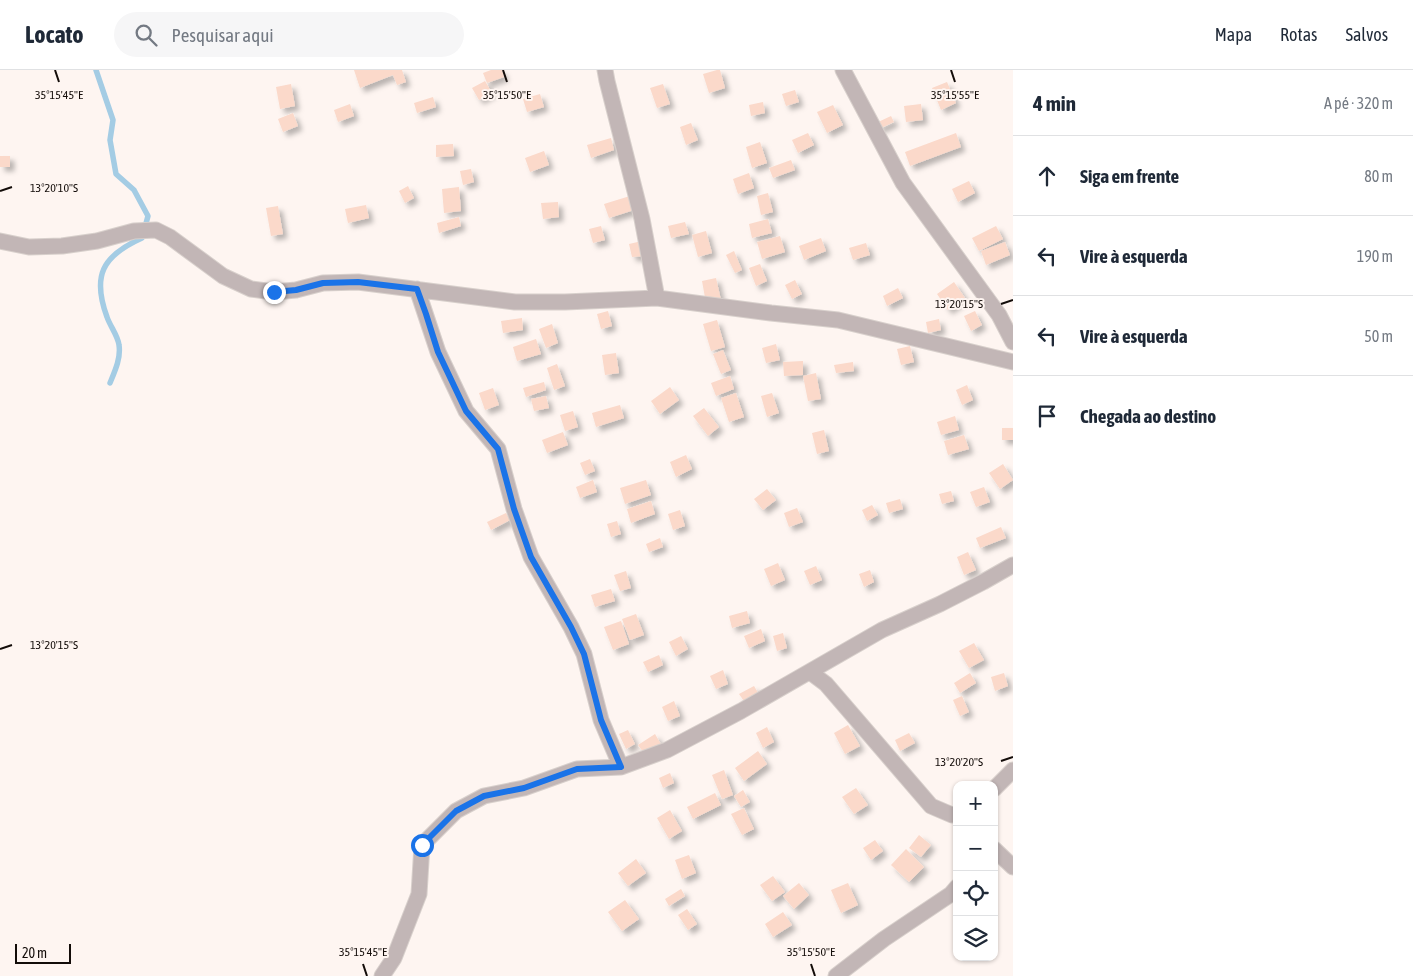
<!DOCTYPE html>
<html lang="pt">
<head>
<meta charset="utf-8">
<style>
  body { margin:0; font-family:"Asap Condensed",sans-serif; background:#f6f6f7; color:#1f2937 }
  .controls { position:absolute; right:15px; bottom:15px; display:grid; overflow:hidden; border-radius:10px; box-shadow:0 1px 4px #0004 }
  .controls button { width:45px; height:45px; display:grid; place-items:center; padding:0; border:0; border-bottom:1px solid #e0e1e3; background:#fff; color:#1f2937; font:25px sans-serif }
  .scale { position:absolute; left:15px; bottom:12px; width:56px; box-sizing:border-box; padding-left:5px; border:2px solid #130c09; border-top:0; font-size:14px; line-height:18px; white-space:nowrap; color:#130c09; -webkit-text-stroke:4px #fef5f1; paint-order:stroke }
  .stop { position:absolute; width:15px; height:15px; margin:-11px; border:4px solid #1a73e8; border-radius:50%; background:#fff }
  .stop.end { background:#1a73e8; border-color:#fff; box-shadow:0 1px 5px #0008 }
  .list { margin:0; padding:0; list-style:none }
  h2 { display:flex; justify-content:space-between; align-items:center; height:65px; margin:0; padding:0 20px; font-size:21px }
  h2 small { font-size:16px; font-weight:400; color:#747a83 }
  .list li { display:grid; grid-template-columns:32px 1fr auto; gap:15px; align-items:center; box-sizing:border-box; height:80px; padding:0 20px; border-top:1px solid #e0e1e3 }
  .list b { display:block; font-size:19px; white-space:nowrap }
  .list em { font-size:16px; font-style:normal; color:#747a83 }
  .icon { flex:none; width:28px; height:28px; fill:none; stroke:currentColor; stroke-width:2; stroke-linecap:round; stroke-linejoin:round }
  .map { position:relative; flex:none; width:1013px; height:906px; overflow:hidden }
  header { display:flex; align-items:center; gap:30px; box-sizing:border-box; height:70px; padding:0 25px; background:#fff; border-bottom:1px solid #e0e1e3 }
  header strong { font-size:24px }
  nav { display:flex; gap:28px; margin-inline-start:auto; font-size:18px }
  .search { width:350px; height:45px; background:#f6f6f7; display:flex; align-items:center; gap:12px; box-sizing:border-box; padding:0 18px; border-radius:28px; color:#747a83; font-size:19px }
  main { display:flex }
  aside { flex:1; background:#fff }
  .map>svg:first-child { display:block }
</style>
</head>
<body>
<header>
<strong>Locato</strong>
<div class="search"><svg class="icon" aria-label="search" viewBox="0 0 24 24"><circle cx="10" cy="10" r="6"/><path d="M15 15l6 6"/></svg>Pesquisar aqui</div>
<nav><a>Mapa</a><a>Rotas</a><a>Salvos</a></nav>
</header>
<main>
<div class="map">
<svg width="1013" height="906" viewBox="0 0 1013 906">
  <defs>
    <filter id="shadow"><feDropShadow dx="4.5" dy="4.5" stdDeviation="2.5" flood-color="#0004"/></filter>
  </defs>
  <rect width="100%" height="100%" fill="#fef5f1"/>
  <g fill="none" stroke-linecap="round" stroke-linejoin="round">
    <path stroke="#a4cce4" stroke-width="5.5" d="M96,0L113,50L110,70L116,104L134,120L148,146L142,168C102,186 92,206 107,247C110,256 118,266 119,275C121,288 115,301 110,313"/>
  </g>
  <path fill="#fbd9ca" filter="url(#shadow)" d="M354,0H402L406,12L397,15L393,5L360,18Z
    M491,0H502L504,7L487,13L483,3Z
    M717,0H720L725,18L709,23L703,4Z
    M485,11L492,23L479,30L472,18Z
    M947,12L956,33L941,40L932,18Z
    M291,14L295,36L280,39L276,17Z
    M663,14L670,34L657,38L650,18Z
    M795,20L799,32L786,36L782,24Z
    M540,24L544,37L527,42L523,29Z
    M433,27L436,37L417,43L414,33Z
    M763,32L765,43L751,46L749,35Z
    M350,34L354,46L338,52L334,40Z
    M921,34L923,50L906,52L904,36Z
    M833,35L843,55L827,63L817,42Z
    M293,43L298,56L283,62L278,49Z
    M891,46L894,52L879,59L876,53Z
    M691,53L698,70L686,75L680,57Z
    M808,63L814,75L798,83L792,70Z
    M956,63L961,77L910,96L905,82Z
    M611,68L614,80L591,88L587,75Z
    M760,72L767,93L752,98L746,77Z
    M453,74L454,86L436,87V75Z
    M544,81L549,95L530,102L525,88Z
    M0,86H10V97H0Z
    M791,90L795,100L773,108L769,98Z
    M471,99L474,112L463,115L460,101Z
    M749,103L754,118L738,124L733,109Z
    M969,111L975,123L958,132L952,119Z
    M408,116L414,128L405,133L399,121Z
    M459,117L461,141L444,143L442,119Z
    M768,123L773,142L761,145L757,126Z
    M630,126L634,140L609,148L604,134Z
    M558,132L559,147L543,149L541,133Z
    M366,135L369,148L348,153L345,139Z
    M278,136L283,164L271,166L266,138Z
    M459,147L461,156L439,163L437,153Z
    M768,149L772,163L752,168L749,154Z
    M685,152L689,164L671,168L668,156Z
    M601,156L605,170L593,173L589,159Z
    M996,156L1003,169L979,181L972,168Z
    M706,161L712,183L698,187L692,165Z
    M780,166L785,182L762,189L757,172Z
    M821,168L826,181L804,190L799,176Z
    M642,171L644,186L632,187L629,174Z
    M1005,172L1010,185L986,195L981,181Z
    M866,173L870,185L853,190L849,178Z
    M734,181L742,200L735,203L726,185Z
    M760,194L767,211L756,216L749,198Z
    M716,208L721,230L706,233L702,211Z
    M795,210L802,224L792,229L785,215Z
    M954,212L965,228L948,240L937,224Z
    M898,218L903,228L887,236L883,226Z
    M608,241L612,256L601,259L597,244Z
    M975,241L982,255L971,261L964,246Z
    M522,248L523,260L503,263L501,251Z
    M939,249L941,260L928,263L926,252Z
    M717,250L725,277L711,281L703,254Z
    M552,254L558,273L546,278L539,259Z
    M536,269L541,284L517,291L513,277Z
    M776,274L780,290L766,293L762,278Z
    M910,276L914,292L901,295L897,279Z
    M723,280L731,300L721,304L713,284Z
    M616,283L619,303L605,305L602,285Z
    M803,291V305L784,306L783,292Z
    M853,292L854,301L836,303L834,295Z
    M557,294L565,316L554,320L547,298Z
    M816,303L821,329L808,331L803,306Z
    M730,306L734,319L716,326L711,313Z
    M544,312L546,320L526,327L523,318Z
    M967,315L973,330L962,335L956,320Z
    M670,317L679,330L660,344L651,331Z
    M493,318L499,335L485,340L479,323Z
    M736,323L744,347L729,352L721,328Z
    M772,323L779,343L767,347L761,326Z
    M546,326L549,338L534,341L531,329Z
    M620,335L624,348L596,357L592,343Z
    M704,338L719,357L708,366L693,346Z
    M573,341L578,357L565,361L560,345Z
    M955,346L959,360L941,365L937,352Z
    M1002,358H1013V370H1002Z
    M824,360L829,381L817,384L812,363Z
    M563,362L568,375L547,383L542,370Z
    M964,365L969,379L948,385L944,371Z
    M686,385L692,399L676,407L670,392Z
    M590,389L595,401L585,405L580,393Z
    M1003,394L1013,410L1000,419L989,403Z
    M593,410L597,422L580,428L576,417Z
    M646,410L651,425L625,434L620,418Z
    M984,417L990,432L976,437L970,422Z
    M767,419L776,430L763,440L754,429Z
    M951,421L954,431L942,434L939,424Z
    M900,429L903,439L889,443L886,433Z
    M651,431L655,444L631,453L627,439Z
    M872,435L878,445L867,451L862,440Z
    M797,438L803,452L789,457L784,443Z
    M680,440L685,456L673,460L668,444Z
    M506,443L510,450L491,460L487,452Z
    M617,451L621,464L611,467L607,454Z
    M1001,457L1006,468L980,478L976,468Z
    M660,468L663,477L649,482L646,474Z
    M968,482L976,500L964,505L957,487Z
    M778,493L785,510L771,516L764,499Z
    M816,496L822,510L810,515L804,501Z
    M870,500L874,512L864,517L859,504Z
    M626,501L631,518L620,521L614,505Z
    M611,519L615,531L595,537L591,525Z
    M747,541L750,553L732,558L729,546Z
    M636,544L644,565L630,570L622,549Z
    M621,551L629,574L613,580L604,557Z
    M761,559L765,571L749,578L744,566Z
    M783,563L787,578L777,581L773,566Z
    M681,566L688,579L676,586L669,572Z
    M974,573L984,590L969,598L959,581Z
    M659,585L663,595L648,602L643,592Z
    M723,600L728,614L716,619L710,606Z
    M970,603L976,613L960,623L954,613Z
    M1004,603L1008,616L995,621L991,607Z
    M754,616L760,626L746,634L739,624Z
    M962,626L969,642L960,646L953,630Z
    M674,631L680,646L668,651L662,637Z
    M848,655L860,676L845,684L834,663Z
    M767,657L774,672L763,678L756,663Z
    M628,660L635,674L626,679L619,664Z
    M909,663L915,673L900,681L895,670Z
    M655,664L662,676L646,686L638,675Z
    M758,681L767,694L744,711L735,698Z
    M724,700L733,725L722,729L712,705Z
    M670,703L674,713L663,718L659,708Z
    M856,718L868,735L854,744L842,727Z
    M743,720L750,732L741,737L734,726Z
    M715,723L721,735L693,749L687,737Z
    M744,738L754,759L742,765L731,744Z
    M670,740L682,761L669,769L657,748Z
    M919,765L931,775L921,787L909,778Z
    M875,770L883,781L871,790L863,778Z
    M906,779L924,797L909,812L891,795Z
    M689,785L696,803L682,809L675,790Z
    M636,789L646,803L628,816L618,803Z
    M773,806L785,822L772,831L760,815Z
    M799,813L809,825L794,839L783,826Z
    M848,813L858,835L841,843L831,820Z
    M681,819L685,826L669,836L665,829Z
    M625,830L639,849L622,861L608,842Z
    M687,839L697,854L688,860L678,845Z
    M783,842L792,855L773,867L765,854Z"/>
  <g fill="none" stroke-linecap="round" stroke-linejoin="round">
    <defs>
      <path id="minor" d="M605,0L607,11L642,149L657,228
        M843,0L903,113L999,245L1013,272
        M0,171L29,177L62,176L97,171L134,161L156,160L170,167L223,206L251,219L274,222L296,220L323,213L358,212L515,232H565L657,228L771,243L838,250L1013,292
        M417,219L438,282L466,341L498,379L514,439L531,487L571,557L584,584L601,650L621,697
        M810,602L826,614L931,736L952,745L957,744
        M994,719L1013,700
        M994,779L1013,797
        M382,906L394,888L419,824L422,775L456,741L484,726L524,718L577,699L621,697L667,680L741,641L882,560L940,534L983,512L1013,495
        M836,906L884,869L951,824L957,817"/>
    </defs>
    <use href="#minor" stroke="#d8d0cc" stroke-width="17"/>
    <use href="#minor" stroke="#c2b6b6" stroke-width="15"/>
  </g>
  <g fill="none" stroke-linecap="round" stroke-linejoin="round">
    <path stroke="#1a73e8" stroke-width="6" d="M274,222L296,220L323,213L358,212L417,219L426,244L438,282L466,341L498,379L514,439L531,487L571,557L584,584L601,650L621,697L577,699L524,718L484,726L456,741L422,775"/>
  </g>
  <path fill="none" stroke="#130c09" stroke-width="2" d="M55,0L59,12M503,0L507,12M951,0L955,12M0,121L12,117M1001,234L1013,230M0,579L12,575M1001,691L1013,687M363,894L367,906M811,894L815,906"/>
  <g font-size="12" text-anchor="middle" fill="#130c09" stroke="#fef5f1" stroke-width="4" stroke-linejoin="round" paint-order="stroke">
    <text x="59" y="29">35°15'45"E</text>
    <text x="507" y="29">35°15'50"E</text>
    <text x="955" y="29">35°15'55"E</text>
    <text x="54" y="122">13°20'10"S</text>
    <text x="959" y="238">13°20'15"S</text>
    <text x="54" y="579">13°20'15"S</text>
    <text x="959" y="696">13°20'20"S</text>
    <text x="363" y="886">35°15'45"E</text>
    <text x="811" y="886">35°15'50"E</text>
  </g>
</svg>
<div class="controls">
<button>+</button>
<button>−</button>
<button><svg class="icon" aria-label="locate" viewBox="0 0 24 24"><circle cx="12" cy="12" r="6"/><path d="M12 2v4M12 18v4M2 12h4M18 12h4"/></svg></button>
<button><svg class="icon" aria-label="layers" viewBox="0 0 24 24"><path d="M12 4l9 5-9 5-9-5zM3 14l9 5 9-5"/></svg></button>
</div>
<div class="scale">20 m</div>
<div class="stop" style="left:422px;top:775px"></div>
<div class="stop end" style="left:274px;top:222px"></div>
</div>
<aside>
<h2>4 min<small>A pé · 320 m</small></h2>
<ul class="list">
<li><svg class="icon" aria-label="ahead" viewBox="0 0 24 24"><path d="M12 20V5M6 11l6-6 6 6"/></svg><div><b>Siga em frente</b></div><em>80 m</em></li>
<li><svg class="icon" aria-label="left" viewBox="0 0 24 24"><path d="M17 20v-9H6M10 6l-5 5 5 5"/></svg><div><b>Vire à esquerda</b></div><em>190 m</em></li>
<li><svg class="icon" aria-label="left" viewBox="0 0 24 24"><path d="M17 20v-9H6M10 6l-5 5 5 5"/></svg><div><b>Vire à esquerda</b></div><em>50 m</em></li>
<li><svg class="icon" aria-label="arrive" viewBox="0 0 24 24"><path d="M6 21V4h12l-3 4 3 4H6"/></svg><div><b>Chegada ao destino</b></div></li>
</ul>
</aside>
</main>
</body>
</html>
